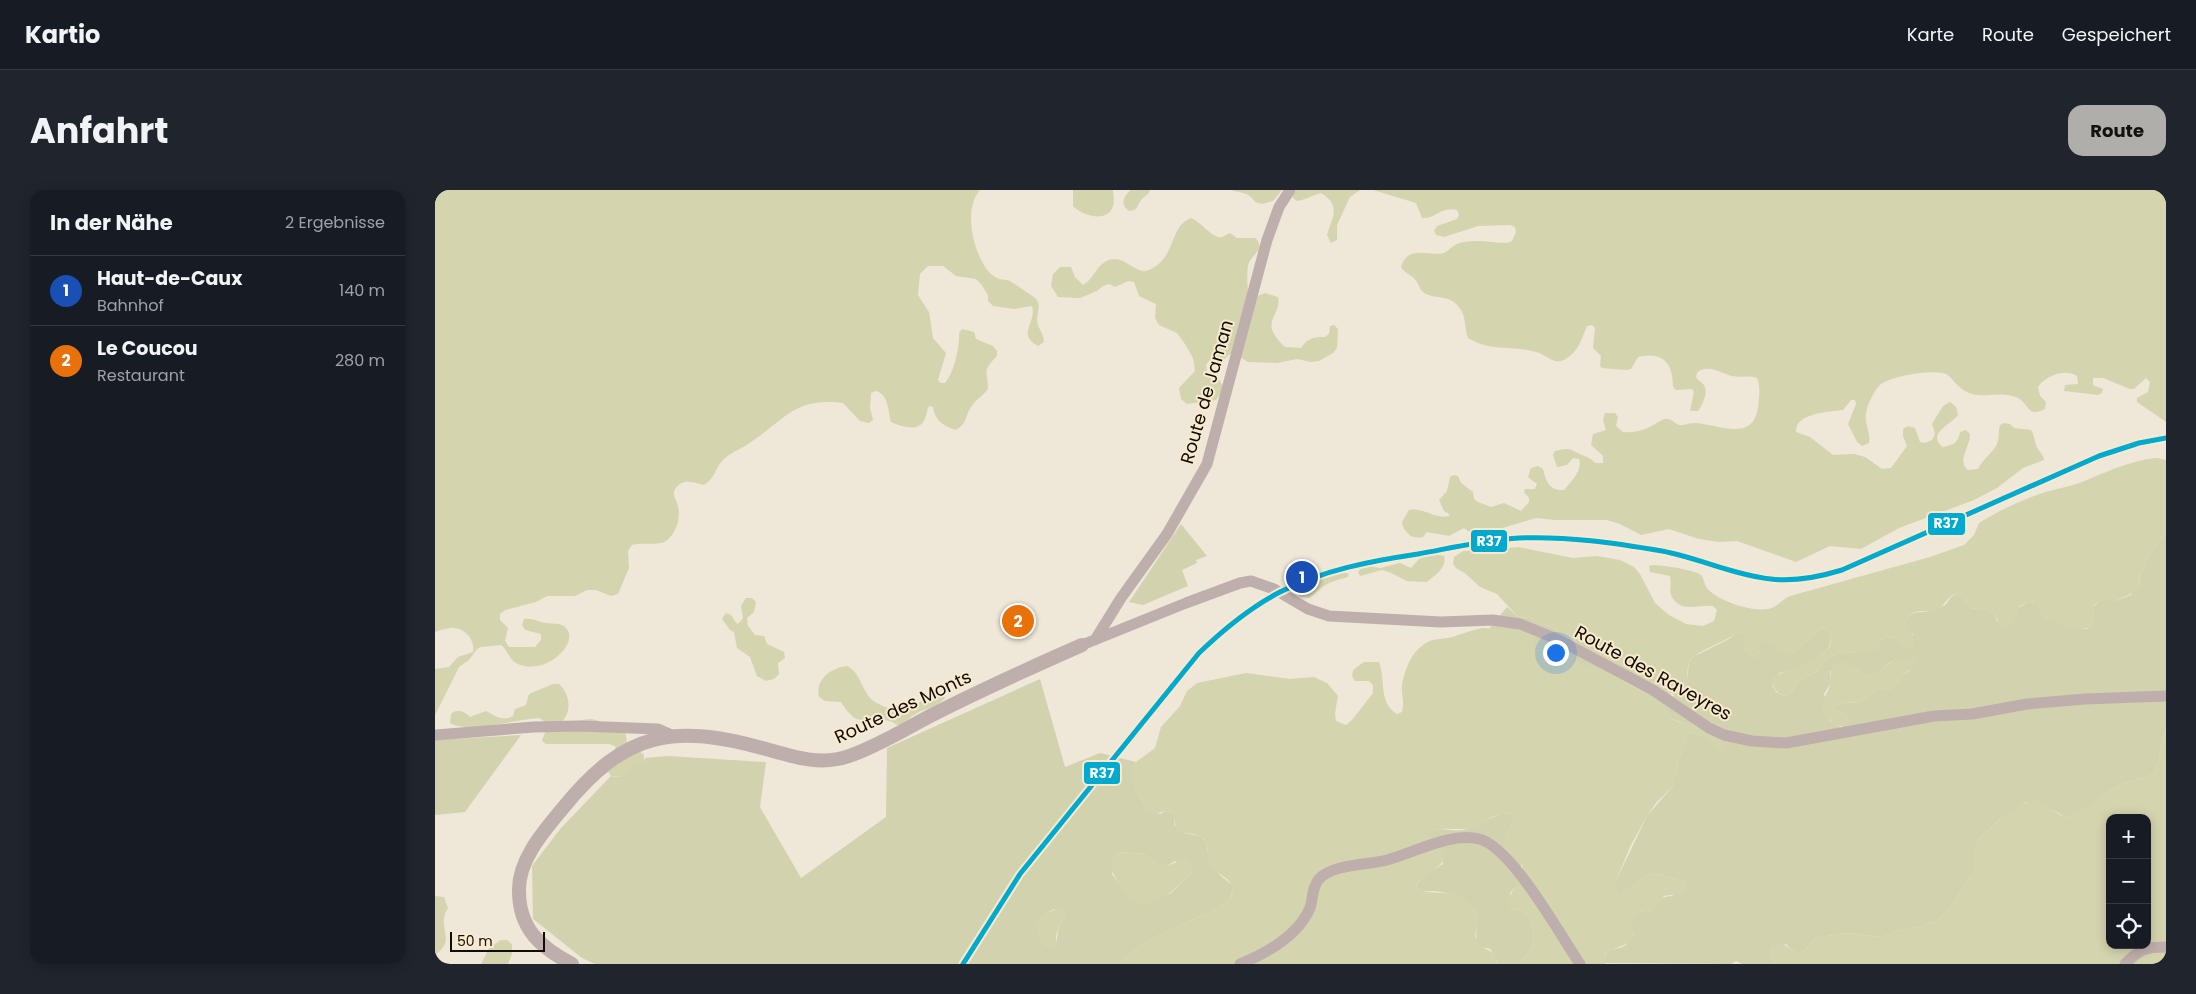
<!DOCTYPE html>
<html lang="de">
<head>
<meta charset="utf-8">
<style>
  body { margin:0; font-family:Poppins,sans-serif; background:#20242c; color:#f1f3f6 }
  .controls { position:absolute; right:15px; bottom:15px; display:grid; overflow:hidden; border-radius:10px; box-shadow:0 2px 12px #0003 }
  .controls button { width:45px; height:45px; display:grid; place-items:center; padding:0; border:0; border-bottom:1px solid #363941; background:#171b24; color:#f1f3f6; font:25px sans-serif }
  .scale { position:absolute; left:15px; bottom:12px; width:95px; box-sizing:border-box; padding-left:5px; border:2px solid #110c04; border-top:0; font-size:14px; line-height:18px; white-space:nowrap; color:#110c04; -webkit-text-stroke:4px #f9eace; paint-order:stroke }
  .you { position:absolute; left:1120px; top:462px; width:18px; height:18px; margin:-12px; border:4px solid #fff; border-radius:50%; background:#1a73e8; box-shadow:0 0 0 8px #1a73e833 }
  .badge { display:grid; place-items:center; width:32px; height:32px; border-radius:50%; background:#afaeaa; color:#fff; font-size:16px; font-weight:700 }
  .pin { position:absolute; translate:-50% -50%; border:2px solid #fff; box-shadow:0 1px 5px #0006 }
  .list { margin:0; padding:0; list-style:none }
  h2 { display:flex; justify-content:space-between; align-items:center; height:65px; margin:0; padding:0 20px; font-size:21px }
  h2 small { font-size:16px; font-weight:400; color:#9ea1a6 }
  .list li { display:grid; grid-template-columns:32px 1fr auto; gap:15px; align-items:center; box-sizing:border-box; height:70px; padding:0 20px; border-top:1px solid #363941 }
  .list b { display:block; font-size:19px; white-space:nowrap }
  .list p { margin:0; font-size:16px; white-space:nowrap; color:#9ea1a6 }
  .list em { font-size:16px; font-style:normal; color:#9ea1a6 }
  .icon { flex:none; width:28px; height:28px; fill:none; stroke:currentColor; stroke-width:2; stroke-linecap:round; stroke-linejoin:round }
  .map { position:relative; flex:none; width:1731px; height:774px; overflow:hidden; border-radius:15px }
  header { display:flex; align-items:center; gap:30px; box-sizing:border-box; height:70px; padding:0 25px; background:#171b24; border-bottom:1px solid #363941 }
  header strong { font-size:24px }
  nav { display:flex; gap:28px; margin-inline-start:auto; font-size:18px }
  .intro { display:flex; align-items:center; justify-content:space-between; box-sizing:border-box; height:120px; padding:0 30px }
  h1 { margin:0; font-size:35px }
  .button { padding:12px 22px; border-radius:15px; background:#afaeaa; color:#111; font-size:18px; font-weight:700 }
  main { display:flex; gap:30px; padding:0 30px }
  aside { flex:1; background:#171b24; border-radius:15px; box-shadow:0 2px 12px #0003 }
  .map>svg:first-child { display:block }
</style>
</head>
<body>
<header>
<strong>Kartio</strong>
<nav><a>Karte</a><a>Route</a><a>Gespeichert</a></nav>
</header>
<div class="intro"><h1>Anfahrt</h1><a class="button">Route</a></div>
<main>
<aside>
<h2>In der Nähe<small>2 Ergebnisse</small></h2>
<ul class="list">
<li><span class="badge" style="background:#1a4fb4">1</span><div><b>Haut-de-Caux</b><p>Bahnhof</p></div><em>140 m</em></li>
<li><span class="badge" style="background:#e8710a">2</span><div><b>Le Coucou</b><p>Restaurant</p></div><em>280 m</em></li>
</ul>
</aside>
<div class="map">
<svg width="1731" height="774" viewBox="0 0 1731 774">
  <rect width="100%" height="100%" fill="#efe7d8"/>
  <path fill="#d2d2af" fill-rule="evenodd" d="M746,334L772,366L761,370L762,373L747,380L753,396L708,415L694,412Z
    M1731,343V540C1724,554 1727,570 1719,583C1708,589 1696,590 1685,595C1664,605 1655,622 1630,627L1605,612H1591L1564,630L1544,649L1538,682L1515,718L1503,730L1488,736L1464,740L1447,747L1411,743L1380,748C1373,755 1372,763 1360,763L1351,754L1337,757L1335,764L1340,774H1307L1301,771L1296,774L1169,773C1171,753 1182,763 1192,754C1195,751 1197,747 1199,744L1196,735L1197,726L1204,722L1218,720C1224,711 1226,706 1237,706L1250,692L1220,683L1208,687L1185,706L1180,700V693L1212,626L1238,596L1243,572L1253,544L1256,542C1269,546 1276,549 1282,561L1289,558L1249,533L1237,529L1227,515L1187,489L1145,474L1136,465L1122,458L1104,461L1099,458V448L1090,441L1054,439L1072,417L1083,427L1095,428L1151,453L1161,465L1188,476L1195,475L1201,478L1210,490L1233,501L1238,507L1252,490L1254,473L1258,467L1294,449L1301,443L1309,444V460L1325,464L1323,452L1327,449L1340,453L1345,460L1358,464L1385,438L1392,439C1410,462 1360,480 1344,483L1337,495L1341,502L1348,506L1356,503L1364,490L1383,481L1387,474L1401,463L1412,462L1423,463L1452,447L1461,448L1479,445L1473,439L1471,430C1478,419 1485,424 1495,421C1499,420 1507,417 1510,415C1515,410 1514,407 1521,404L1527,406L1535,418L1553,420L1560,424L1562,432L1593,412L1602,413L1605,417V425L1611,429L1651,439L1656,437L1659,416L1665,411H1680L1696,405L1704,394L1705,386L1715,364ZM1457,471L1475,480L1467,486L1459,497L1452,500H1443L1425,512L1403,514L1399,517L1400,521L1412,524L1407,538L1394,530L1389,504L1396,493L1395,481L1422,478L1426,484C1439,488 1447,478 1457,471Z
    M605,489L630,577L665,563L701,572C690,589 705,604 712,620L725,624L730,621L737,622L740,627L739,635L749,643L765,646L771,652C773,664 774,676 784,684C796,696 803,692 793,712C758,734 713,741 686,774H160L147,768L98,729L97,676L126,638L176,586C188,589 191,582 197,575L209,572L210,568L233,566L331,572L325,617L366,688L451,627L452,558ZM682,662L709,664L722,674L732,676L740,671L757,683L735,704L684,694L677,684ZM619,719L630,726L624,736L621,753L605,727Z
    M86,545L30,622L0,625V550Z
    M1069,623L1076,624L1079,628C1077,640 1063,649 1074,662C1078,666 1084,667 1087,672L1083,694L1075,703L1076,718L1091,723C1099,733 1101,752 1094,762C1091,767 1087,770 1083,774H1063V771L1055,759L1047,757L1041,752L1042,723C1032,709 1016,702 999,701C993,701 988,702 983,700L981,695L988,686L1008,674L1004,657L996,647V642C1005,636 1017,642 1028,640C1043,637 1055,627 1069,623Z"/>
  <path fill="#d4d4af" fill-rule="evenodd" d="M0,0H545C527,19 539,69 557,85C563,90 568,89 575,91C578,93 598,106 600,108C607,115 602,123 602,130C602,138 609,143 609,152L603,156C581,144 602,133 597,116L580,119L558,116L553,111V105L546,94L541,89L521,86L508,76H493L485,84L483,105L494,122L498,148L511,163L503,190L506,193H510C519,183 525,156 524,143L527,139L539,142L541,149L558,156L562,161V166C546,182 553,181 553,199C548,206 540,210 536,217C530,226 532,235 520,240C507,235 500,230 498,217L494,216C491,221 492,227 488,232C482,242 465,236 456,232C453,222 454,203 440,201L436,203L435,218L438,230L434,233L425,231L408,213C359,207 351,229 316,252C307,259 295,262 287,271C280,279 280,288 269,295C264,294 256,291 250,292C245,293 240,297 239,302C238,307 242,311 243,316C246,328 241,344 231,351C224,356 207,352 197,355L193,361L194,378L183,404L176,406L161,400H152L140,406H112L101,412L70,420L65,424V430L73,438L70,451L74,457H100L106,450V444L90,440L87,435L89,429C98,428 103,432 111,433C117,434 122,433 127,435C151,448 111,489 81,473C73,468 73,460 66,455L46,457L42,459L34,470L24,477L0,525V479L14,477L23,467L38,462C40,451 32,440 20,438C14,437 6,440 0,442Z
    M638,0H678C678,5 680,12 678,16C673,34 646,25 638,16Z
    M696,0H715C713,6 710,5 706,10C702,16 703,20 694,21C685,15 688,6 696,0Z
    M797,0H847L838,11L827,14L820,12C813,1 807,4 797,0Z
    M862,0H925L915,7L902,35V50L896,53L892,45C897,27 907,16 886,3C877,5 871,10 862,11L858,8V3Z
    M938,0H1731V232L1702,212V208L1713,202L1715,192L1711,188L1699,199H1695L1668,188H1658V195L1668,199L1667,203L1663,205L1629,201L1630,195L1643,194L1642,186C1630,178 1610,186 1603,197L1605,206L1611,212L1610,219C1591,228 1595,214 1583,208C1568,200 1549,209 1534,203C1522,198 1518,188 1511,184C1498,179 1454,186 1444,196C1439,201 1432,215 1431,223C1429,234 1436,242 1434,253L1427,256L1422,252L1413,234L1421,214L1420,210H1416L1408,220C1393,222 1360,223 1361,242L1375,247L1398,265L1419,264L1430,267L1447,279L1456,278L1472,256L1468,246V239L1473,236L1480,238L1485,252L1490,253L1497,250L1500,244L1497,234L1508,216L1515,212L1521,217L1523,225C1517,234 1490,244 1508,257C1519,255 1523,253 1525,242L1531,240L1535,244C1536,256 1521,270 1533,280L1543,279C1548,269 1556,264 1561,256C1565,249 1563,242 1565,235L1569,233L1575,234L1579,238L1596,240C1600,246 1599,253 1603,259C1606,264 1608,264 1609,270L1588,278L1562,298L1539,310L1464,338L1426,359L1395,356L1361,372L1302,351L1284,352L1264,349L1234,339L1206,345L1185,334L1172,330H1120L1101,328L1067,338L1040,342L1033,341L1029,338L1014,346L992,342L988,347C977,349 973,345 968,337L967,332L974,320C989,317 1000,330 1015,326L1014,324L1009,321L1004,310L1012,301L1015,287L1019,285L1023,286L1026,293L1038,302L1039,309L1043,312L1056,317L1069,313L1086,321L1094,312V308L1089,302L1090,299H1100L1102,294L1093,287L1096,278L1103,276L1108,279C1111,291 1114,301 1129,300C1136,292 1148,280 1144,269L1138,268L1132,275L1122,277L1118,265L1120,261C1135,257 1134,259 1147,265C1152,267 1156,268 1160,273H1168V266L1156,255L1158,244L1171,240L1168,230L1170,223H1180L1183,227L1181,236L1188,242C1200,243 1210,240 1220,234C1223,232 1226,230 1230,229C1236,228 1239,233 1244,235C1249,236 1254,233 1259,233C1281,233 1317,254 1323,218C1324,209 1326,197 1322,188C1314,185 1306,188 1297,186C1286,183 1271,173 1262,183L1261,187C1263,190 1265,191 1267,193C1275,200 1268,214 1263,221H1255L1259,202L1257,199L1241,200L1238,197C1238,173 1228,161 1203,167L1196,179L1191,180L1167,178L1165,176L1166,166L1158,158L1160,138L1157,135L1152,136C1146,150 1143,163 1129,170C1118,175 1111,164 1101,162C1077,155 1056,162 1033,148C1029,137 1032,126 1023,116C1014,105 1002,109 991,104C985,101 985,97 982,92C978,85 970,84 966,77C973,54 993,67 1009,63C1014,61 1017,56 1022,54C1037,48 1056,53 1072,53L1077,51L1081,42L1080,37L1075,35L1043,36L1009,47L1001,45L999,41L1002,36L1022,29L1024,25L1022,20C1005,16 1001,29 987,28L981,13Z
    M756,28C765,31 779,50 787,47C790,46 792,44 795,43L802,48H820C832,59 816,64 813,75C812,83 812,92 813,99L820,107L830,103L843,107C847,127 822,131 850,157L866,158C873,148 878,147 890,147L894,144L895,136L899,135L903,139L902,158L898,163L884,171L876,172L862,169L842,173L813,172L799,164H795L788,170L774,171L771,175L772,182C781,187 785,188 789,199L781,210L752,214L746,209L744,198L760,181L758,168L750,154L742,143L724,135L720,128L721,114L704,106L699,92L693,91L680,97L674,94L668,96L662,101L645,108L623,107L616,96L618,84L625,77H636L640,87L648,95C660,89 662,70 679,69C694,69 703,88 718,78C742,64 734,37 756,28Z
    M1723,268L1731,270V343L1715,364L1705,386L1702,401L1680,411H1665L1659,415L1656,437C1644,442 1615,433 1605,425V417L1602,413L1593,412L1585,416C1581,427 1580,439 1565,437L1560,424L1553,420L1535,418L1527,406L1520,404C1512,407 1509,416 1501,422C1489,422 1478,418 1471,430C1474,441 1482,446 1478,457L1470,459L1463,455L1461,448L1452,447L1446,450L1443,459L1423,463L1412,462L1401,463L1387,474L1383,481L1364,490L1356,503L1348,506C1340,501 1337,497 1337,488C1349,479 1413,466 1392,439L1385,438L1358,464L1352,465L1345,460L1340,453L1327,449L1323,452L1325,464L1321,469L1315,468L1309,460V444L1301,443C1291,452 1257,462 1254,473C1251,483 1252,496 1252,506L1251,509L1247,511L1233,501L1210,490L1201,478L1195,475L1181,476L1161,465L1151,453L1095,428L1083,427L1062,404L1045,397L1031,384L1021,378L1018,374L1019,367L1028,361L1061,360L1083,357L1138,368L1162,366L1185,370L1199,377L1205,384L1220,413L1234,425L1251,434L1268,436L1279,431L1282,420L1278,416C1264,414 1244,424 1236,405C1234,400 1237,393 1235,386L1215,382L1214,376C1219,373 1260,380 1266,385C1269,388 1269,394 1272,398C1282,411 1317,422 1333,419C1342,418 1347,409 1355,406L1495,367L1529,355L1539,345L1544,333C1565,320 1590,308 1614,301C1625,298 1636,296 1647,292C1669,283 1699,269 1723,268Z
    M999,364L1009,366C1012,378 1000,385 992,392L972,391L954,382L947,380L925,386L923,382L926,378L932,376L945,378L965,373L976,378L984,369Z
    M908,382L914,384L913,387C894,392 889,394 875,408L865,407L863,403L874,393Z
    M311,408H317L321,412L319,422L312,428L313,436L320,445L329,446L332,454L349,462L350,468L343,473L344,484L339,489L331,491L322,486L315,467L302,458L299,442L295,440L287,429L291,423L296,425L302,434L305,432L308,428L306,416Z
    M1048,438L1090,441L1099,445V457L1104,461L1122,458L1137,465L1145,474L1163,478L1187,489L1227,515L1237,529L1244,532L1259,534L1286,549L1289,554L1287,562L1281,561C1276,549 1269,546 1256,542L1253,544L1243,572L1238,596L1221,613L1212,626L1196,655L1180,693V700L1185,705L1208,687L1220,683L1250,692L1252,698L1249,703L1229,706L1219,720L1204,722L1197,726C1196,735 1200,742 1198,750C1188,757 1178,757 1170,765V774H1083C1087,770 1091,767 1094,762C1101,752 1099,733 1091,723L1076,718L1073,711C1078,696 1089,691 1087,672C1084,667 1078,666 1074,662C1063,649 1077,640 1079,628L1076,624C1061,621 1052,632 1039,637C1025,642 1007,635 996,642V647C999,652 1007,658 1009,663C1014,675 987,684 981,695L983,700C1004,707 1022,695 1040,720C1048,731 1035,744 1043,753C1050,762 1062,759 1063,774H686C713,741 758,734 793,712C795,708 799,703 797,697C795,687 781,684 776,676C770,666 776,653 766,647C760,643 749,643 742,642C739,634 741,628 737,622L730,621L720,624L712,620L696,590L697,579L701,572L720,558L726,537L745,516L752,501L762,493L811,483L855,489L879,487L892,493L903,506L900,523L901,531L911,535L917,530L938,503V495L934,491H920L917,486L918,480L929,472H944C951,490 943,513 962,524L967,522C970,513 966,504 967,495C970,478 978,458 995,451C1003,448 1011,449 1018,447C1029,443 1037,440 1048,438Z
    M1474,468L1480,469L1481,474L1467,486L1459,497L1452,500H1443L1425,512L1411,513L1399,517L1400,521L1412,524L1415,533L1410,537L1401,535L1389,525C1384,508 1391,509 1395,495C1397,490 1394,484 1397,479C1403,466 1421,475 1426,483C1440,488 1447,477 1458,471C1463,469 1469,468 1474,468Z
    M412,476C427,483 426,503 440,512C477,534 483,502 509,505L510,508C501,519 488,518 477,526C472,530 472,533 465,536C461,535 458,531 454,531C429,525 424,541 406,512L390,511L384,507C380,489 396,478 412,476Z
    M118,494H124C135,504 137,521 127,532C146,534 159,521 173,539L190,540L192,552L209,565V572L202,576L197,575L189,587L176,586L172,580L183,567L180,556L174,554H111L107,551L113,534L104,528C83,529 32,544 15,533L16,524C23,518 29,521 35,527L51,521C60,526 68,532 78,526L80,519L91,515L94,504Z
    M1731,540V774H1340L1335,764L1337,757C1348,751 1351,755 1360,763C1372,763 1373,755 1380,748L1411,743L1447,747L1464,740L1488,736L1503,730L1515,718L1538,682L1539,655C1551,642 1587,604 1606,612C1615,616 1621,624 1630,627C1654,622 1664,605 1685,595C1696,590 1708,589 1719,583C1727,570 1724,554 1731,540ZM1675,628H1712V755H1675Z
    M682,662L709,664L722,674L732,676L749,669L755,672L757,683C738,701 705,735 686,698C679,684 677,685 676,669Z
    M0,706L9,707L13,718C0,738 23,749 0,765Z
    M626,717L630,719V726L624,736L621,746V753L619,756L613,758L605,753L600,733L605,726Z
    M66,750H72L77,754V764L73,774H46L54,758Z"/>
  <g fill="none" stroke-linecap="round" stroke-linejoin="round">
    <path stroke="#bfafac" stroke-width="11" d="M660,450L686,408L732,344L772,274L832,50L844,17L855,0
      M647,455L751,413L805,393L816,391L839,399L873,419L894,426L1006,432L1058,430L1085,434L1122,449L1218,500L1274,538L1289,545L1317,551L1351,553L1499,526L1537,524L1592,514L1650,509L1731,506
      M0,545L99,537L144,536L223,539L239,546
      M805,774C832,763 863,746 875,718C878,709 877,697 884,689C897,674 933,675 952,670C979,663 1015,642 1044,649C1077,657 1125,745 1145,774
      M1690,774C1705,759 1710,757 1731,757"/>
    <path stroke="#bfafac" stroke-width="14" d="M137,774C106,758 84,739 84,701C83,670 109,641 128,618C190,541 239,533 331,559C359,567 386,576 414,566C443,556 470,539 497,525C546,500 597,477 647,455"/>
    <defs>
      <path id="rail-1" d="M528,774L585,684L764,463C789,439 814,418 845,402C888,380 936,371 983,364C1016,358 1050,350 1084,348C1132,346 1180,353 1227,361C1264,368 1299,385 1336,389C1360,392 1384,387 1407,380L1664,266L1704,253L1731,248"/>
    </defs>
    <use href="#rail-1" stroke="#f9eace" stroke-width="9"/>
    <use href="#rail-1" stroke="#00a9ce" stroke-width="5"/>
  </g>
  <g text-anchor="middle" stroke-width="4" stroke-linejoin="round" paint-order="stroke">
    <g font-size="18" fill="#110c04" stroke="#f9eace">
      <text transform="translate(772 202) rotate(-74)" y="6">Route de Jaman</text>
      <text transform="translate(1218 483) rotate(29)" y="6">Route des Raveyres</text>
      <text transform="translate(468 517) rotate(-25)" y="6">Route des Monts</text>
    </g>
  </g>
  <g stroke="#f9eace" stroke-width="2">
    <rect x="1492" y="322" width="39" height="24" rx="5" fill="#00a9ce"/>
    <rect x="1035" y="339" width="38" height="24" rx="5" fill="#00a9ce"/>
    <rect x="648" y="571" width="38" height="24" rx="5" fill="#00a9ce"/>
  </g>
  <g font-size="14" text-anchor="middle" font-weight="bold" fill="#fff">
    <text x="1511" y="338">R37</text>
    <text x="1054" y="356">R37</text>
    <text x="667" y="588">R37</text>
  </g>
</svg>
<div class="controls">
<button>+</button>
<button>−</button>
<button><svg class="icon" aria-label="locate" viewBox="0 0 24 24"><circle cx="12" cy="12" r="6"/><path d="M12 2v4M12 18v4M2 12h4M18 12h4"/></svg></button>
</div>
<div class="scale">50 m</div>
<div class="you"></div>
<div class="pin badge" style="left:867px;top:387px;background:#1a4fb4">1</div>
<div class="pin badge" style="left:583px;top:431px;background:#e8710a">2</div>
</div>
</main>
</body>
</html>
